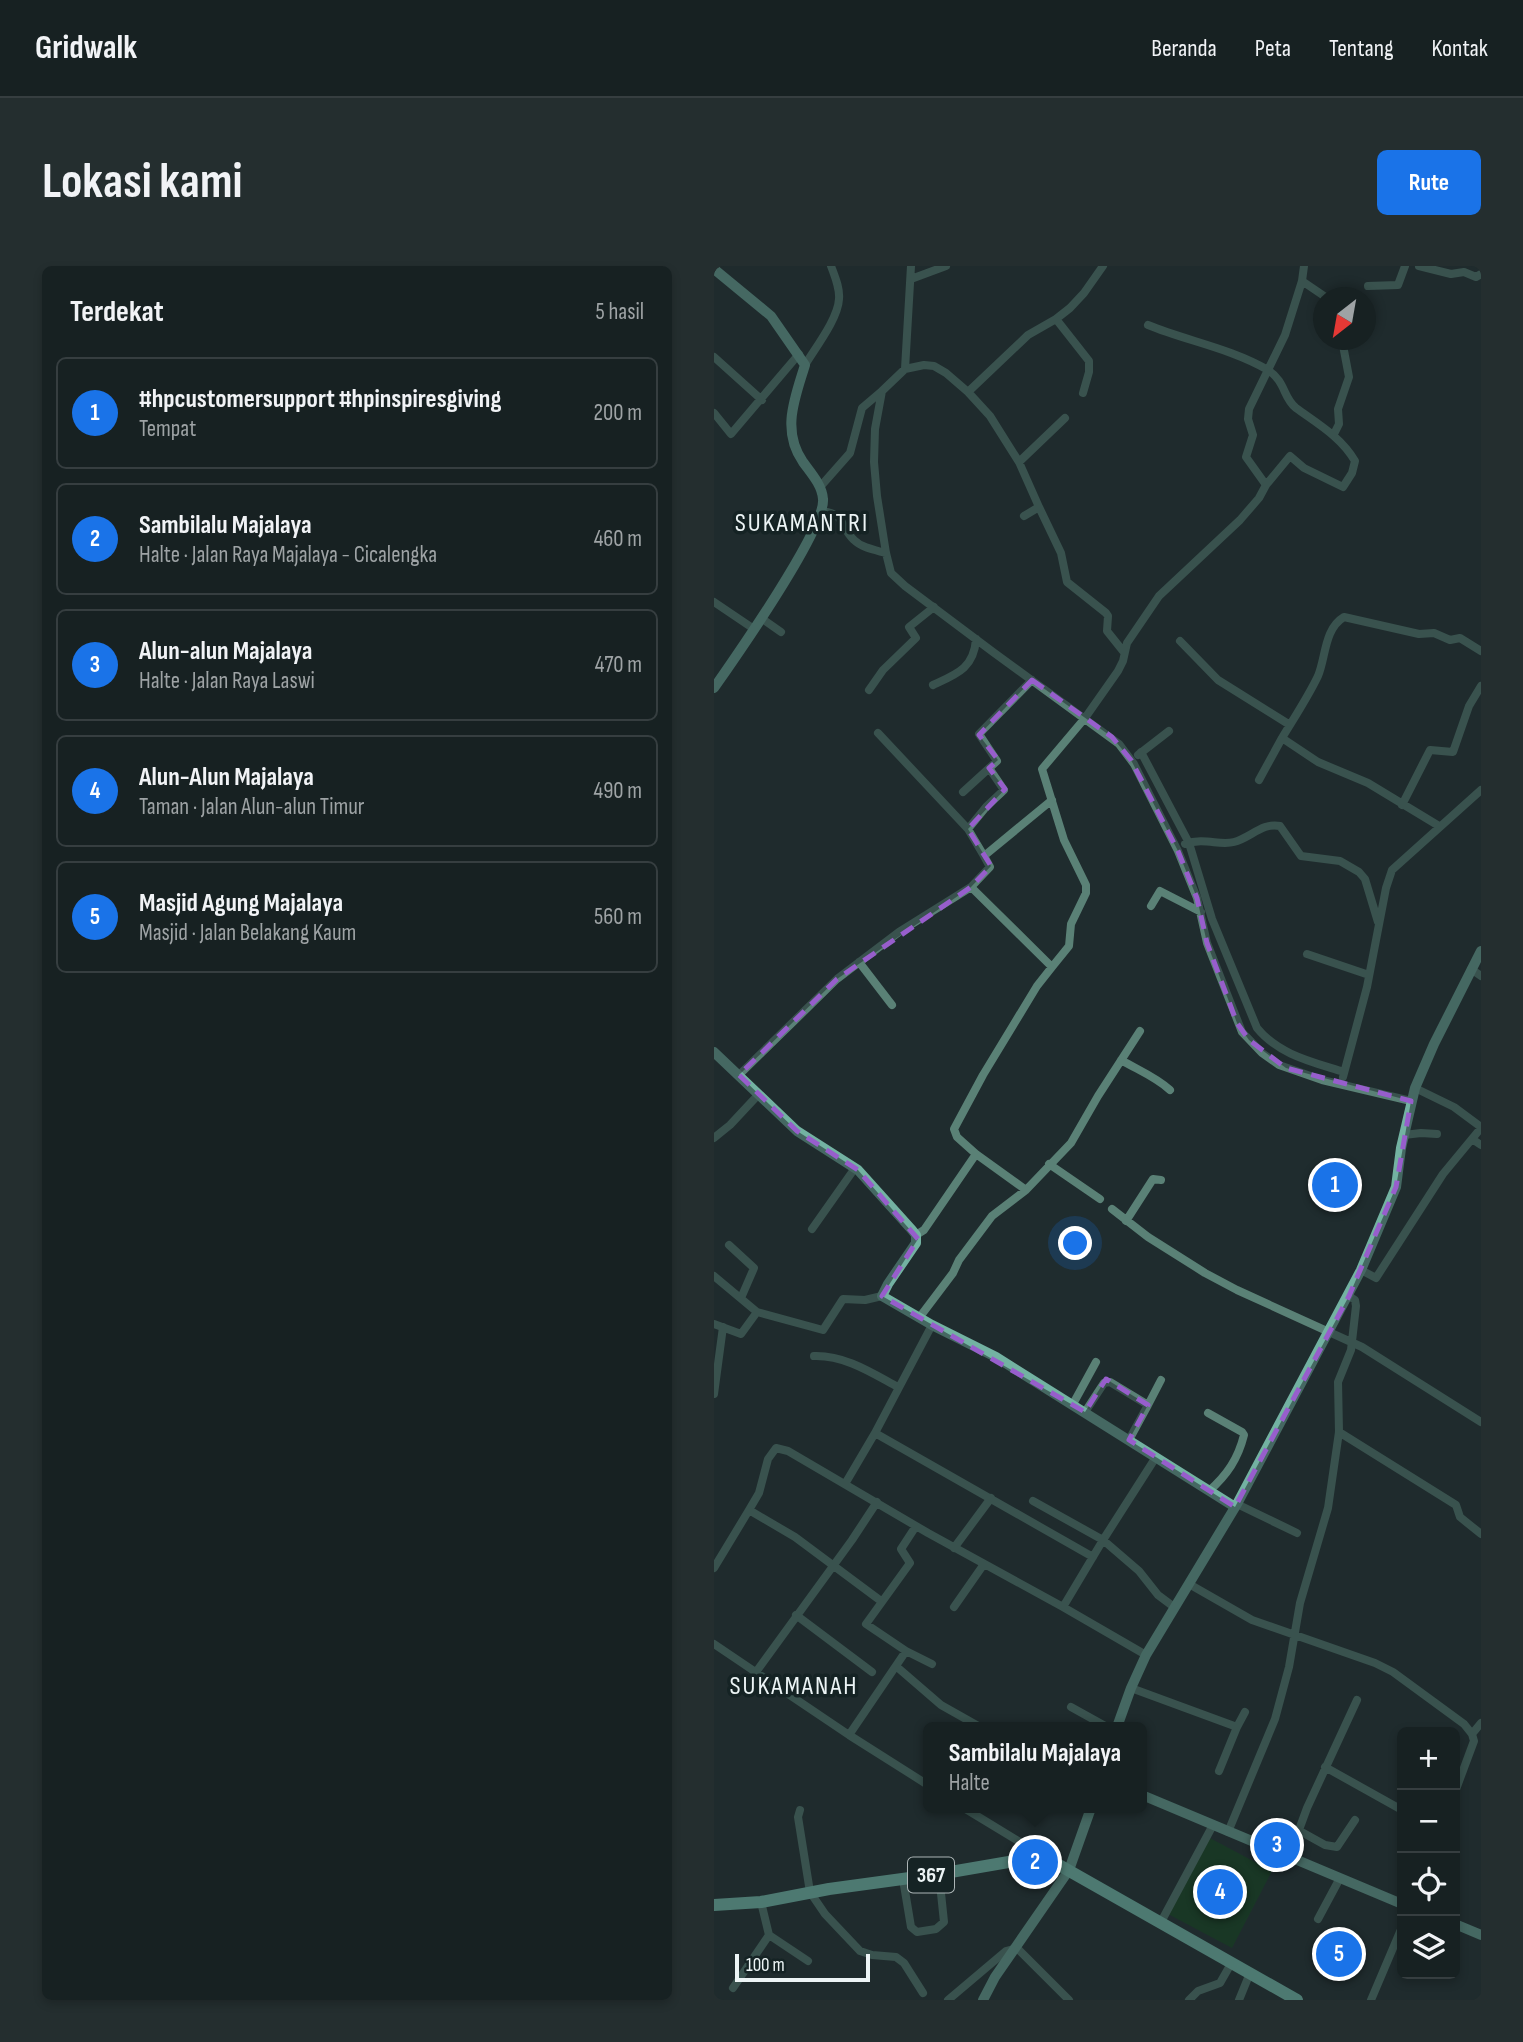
<!DOCTYPE html>
<html lang="id">
<head>
<meta charset="utf-8">
<style>
  body { margin:0; font-family:"Sofia Sans Condensed",sans-serif; background:#242e2f; color:#f1f3f6 }
  .controls { position:absolute; right:21px; bottom:21px; display:grid; overflow:hidden; border-radius:10px; box-shadow:0 4px 10px #0003 }
  .controls button { width:63px; height:63px; display:grid; place-items:center; padding:0; border:0; border-bottom:2px solid #363e40; background:#172122; color:#f1f3f6; font:35px sans-serif }
  .compass { position:absolute; left:599px; top:21px; width:63px; height:63px; border-radius:50%; background:#172122; box-shadow:0 4px 10px #0003; rotate:211deg }
  .scale { position:absolute; left:21px; bottom:18px; width:135px; box-sizing:border-box; padding-left:7px; border:4px solid #ecf4f5; border-top:0; font-size:19px; line-height:24px; white-space:nowrap; color:#ecf4f5; -webkit-text-stroke:5px #152324; paint-order:stroke }
  .you { position:absolute; left:362px; top:978px; width:24px; height:24px; margin:-18px; border:5px solid #fff; border-radius:50%; background:#1a73e8; box-shadow:0 0 0 10px #1a73e833 }
  .badge { display:grid; place-items:center; width:46px; height:46px; border-radius:50%; background:#1a73e8; color:#fff; font-size:23px; font-weight:700 }
  .pin { position:absolute; translate:-50% -50%; border:4px solid #fff; box-shadow:0 2px 7px #0006 }
  .popup { position:absolute; left:209px; top:1456px; width:224px; height:91px; box-sizing:border-box; display:grid; place-content:center; border-radius:10px; background:#172122; filter:drop-shadow(0 2px 5px #0005); font-size:23px; white-space:nowrap; color:#9ea3a5 }
  .popup b { font-size:26px; color:#f1f3f6 }
  .popup::after { content:''; position:absolute; left:50%; top:100%; margin-left:-14px; border:14px solid transparent; border-top-color:#172122 }
  .list { margin:0; padding:0; list-style:none }
  h2 { display:flex; justify-content:space-between; align-items:center; height:91px; margin:0; padding:0 28px; font-size:30px }
  h2 small { font-size:23px; font-weight:400; color:#9ea3a5 }
  .list li { display:grid; grid-template-columns:46px 1fr auto; gap:21px; align-items:center; box-sizing:border-box; height:112px; margin:0 14px 14px; padding:0 14px; border:2px solid #363e40; border-radius:10px }
  .list b { display:block; font-size:26px; white-space:nowrap }
  .list p { margin:0; font-size:23px; white-space:nowrap; color:#9ea3a5 }
  .list em { font-size:23px; font-style:normal; color:#9ea3a5 }
  .icon { flex:none; width:38px; height:38px; fill:none; stroke:currentColor; stroke-width:2; stroke-linecap:round; stroke-linejoin:round }
  .map { position:relative; flex:none; width:767px; height:1734px; overflow:hidden; border-radius:10px }
  header { display:flex; align-items:center; gap:42px; box-sizing:border-box; height:98px; padding:0 35px; background:#172122; border-bottom:2px solid #363e40 }
  header strong { font-size:33px }
  nav { display:flex; gap:38px; margin-inline-start:auto; font-size:24px }
  .intro { display:flex; align-items:center; justify-content:space-between; box-sizing:border-box; height:168px; padding:0 42px }
  h1 { margin:0; font-size:49px }
  .button { padding:18px 32px; border-radius:10px; background:#1a73e8; color:#fff; font-size:24px; font-weight:700 }
  main { display:flex; gap:42px; padding:0 42px }
  aside { flex:1; background:#172122; border-radius:10px; box-shadow:0 4px 10px #0003 }
  .map>svg:first-child { display:block }
</style>
</head>
<body>
<header>
<strong>Gridwalk</strong>
<nav><a>Beranda</a><a>Peta</a><a>Tentang</a><a>Kontak</a></nav>
</header>
<div class="intro"><h1>Lokasi kami</h1><a class="button">Rute</a></div>
<main>
<aside>
<h2>Terdekat<small>5 hasil</small></h2>
<ul class="list">
<li><span class="badge">1</span><div><b>#hpcustomersupport #hpinspiresgiving</b><p>Tempat</p></div><em>200 m</em></li>
<li><span class="badge">2</span><div><b>Sambilalu Majalaya</b><p>Halte · Jalan Raya Majalaya - Cicalengka</p></div><em>460 m</em></li>
<li><span class="badge">3</span><div><b>Alun-alun Majalaya</b><p>Halte · Jalan Raya Laswi</p></div><em>470 m</em></li>
<li><span class="badge">4</span><div><b>Alun-Alun Majalaya</b><p>Taman · Jalan Alun-alun Timur</p></div><em>490 m</em></li>
<li><span class="badge">5</span><div><b>Masjid Agung Majalaya</b><p>Masjid · Jalan Belakang Kaum</p></div><em>560 m</em></li>
</ul>
</aside>
<div class="map">
<svg width="767" height="1734" viewBox="0 0 767 1734">
  <rect width="100%" height="100%" fill="#1f2c2e"/>
  <path fill="#13451c" d="M494,1571L558,1605L518,1682L454,1648Z"/>
  <g fill="none" stroke-linecap="round" stroke-linejoin="round">
    <path stroke="#5a8176" stroke-width="8" d="M705,0L737,8L750,6L762,11L767,8
      M197,13L232,0
      M588,15L613,32
      M654,20L684,19L691,0
      M342,53L375,95V106L369,127
      M434,59C473,75 516,82 554,104C572,116 569,132 582,142C604,158 627,171 641,195L638,207L629,221L590,202L576,190L552,219
      M0,91L48,134
      M91,99C101,82 124,53 125,33C126,22 121,11 117,0
      M191,103L197,0
      M254,126L314,69L342,53L356,42L370,27L389,0
      M0,147L17,168L85,88
      M351,152L305,196L276,150L254,126L232,107L220,100L210,99L191,103L168,125L161,163L160,196L163,230L172,287L177,307L191,320L279,386L405,478L420,498L464,585L483,632L493,677L528,766L548,787L565,799L608,814L697,835
      M620,168L625,158L624,143L635,111L628,74
      M305,196L325,241L310,250
      M106,221L136,187L148,142L168,125
      M325,241L347,287L353,316L392,347L394,350L393,365L409,385
      M108,245C132,248 126,261 140,274C148,282 161,284 172,287
      M0,336L40,363
      M47,352L67,366
      M466,375L504,414L576,459
      M219,419C243,408 260,402 262,373
      M155,424L169,404L202,372L195,361L220,341
      M164,467L254,563
      M427,486L475,577L498,653L543,762C565,789 599,796 630,806
      M424,489L455,465
      M545,514L568,472
      M249,526L283,495L265,468L318,414
      M688,539L716,484L739,486L755,440L767,420
      M725,560L654,517L604,496L568,472C580,452 594,431 604,410C612,391 610,363 630,351L705,368L720,367L736,374L746,372L767,385
      M471,578C491,571 505,580 520,576C536,572 549,556 566,560L587,590L626,595L645,606L651,613L664,656
      M270,590L254,563L272,541L290,524L275,502
      M257,621L276,601L270,590L338,534
      M437,640L446,625L487,646
      M593,688L655,709
      M145,696L178,739
      M757,703L767,710
      M407,794C424,804 442,811 456,824
      M25,809L123,713L185,666L257,621L338,701L355,680L357,658L372,627V619L350,574L328,503L371,452L404,405L409,395L413,377L445,330L526,254L545,232L552,219L532,191L539,169L534,153L535,143L571,69L588,15L590,0
      M629,811L653,721L672,622L678,604L767,524
      M701,822L740,841L767,861
      M690,869L707,867L723,868
      M0,872L16,859L44,829
      M758,873L767,879
      M262,888L312,924
      M335,898L386,933
      M398,943L434,971L491,1007L523,1024L648,1081L767,1156
      M412,955L439,913L447,914
      M98,963L141,902
      M202,969L210,964L262,888L243,871L240,863L269,809L323,720L338,701
      M15,979L40,1002L27,1032
      M647,1004L662,1012L729,908L767,862
      M0,1010L43,1046
      M205,1052L239,1007L245,994L278,950L312,924L357,877L384,830L426,765
      M0,1058L27,1068L43,1046L109,1064L129,1033L151,1034L168,1030
      M218,1059L161,1167L379,1291
      M100,1090C131,1089 158,1107 184,1121
      M0,1128L9,1061
      M359,1138L382,1096
      M434,1139L447,1114
      M371,1146L390,1117L396,1116L434,1139L415,1174
      M494,1147L528,1166L530,1169C524,1193 513,1209 495,1225
      M625,1166L742,1239L746,1251L767,1268
      M131,1218L161,1167
      M319,1235L389,1274L442,1191
      M523,1238L583,1267
      M202,1260L187,1283L196,1297L152,1358L192,1385L218,1398
      M240,1282L277,1232
      M0,1302L35,1244
      M475,1318L538,1354L661,1397L679,1406L750,1458L758,1468L760,1475L741,1526
      M167,1335L81,1271L35,1244L45,1227L54,1193L62,1182L74,1185L214,1267L349,1341
      M240,1341L270,1298
      M82,1349L158,1406
      M0,1378L135,1469L214,1519
      M432,1389L349,1341L389,1274L425,1305L444,1329L460,1341
      M183,1401L227,1439L266,1461
      M42,1406L138,1274L163,1236
      M417,1422L523,1461L531,1446
      M357,1441L393,1461
      M758,1468L767,1457
      M135,1469L192,1385
      M611,1501L688,1544
      M505,1505L523,1461
      M250,1542L329,1590
      M86,1544L84,1551L96,1626L111,1648L146,1685L158,1689L182,1691L190,1697L209,1727
      M584,1564L611,1579L623,1581L641,1554
      M514,1566L561,1453L575,1401L586,1337L614,1242L625,1166L624,1116L637,1084L642,1040L641,1034L635,1030
      M575,1591L593,1542L643,1434
      M189,1613L197,1661L203,1666L222,1663L230,1656L225,1608
      M604,1653L626,1612
      M447,1656L499,1559
      M55,1669L94,1695
      M19,1722L55,1669L47,1636
      M234,1734L292,1685L303,1682L355,1734
      M475,1734L484,1725L506,1717L518,1696
      M525,1734L536,1707
      M657,1734L688,1661"/>
    <path stroke="#73b2a2" stroke-width="10" d="M0,3L57,50L91,99C81,132 67,164 89,196C97,207 108,219 109,233C112,262 21,392 0,422
      M0,786L83,865L144,904L198,964L202,969V977L174,1018L168,1030L218,1059L282,1091L521,1241
      M403,1461L417,1422L432,1389L523,1238L647,1004L682,921L687,882L701,822L720,778L767,685
      M428,1529L688,1638
      M741,1658L767,1669
      M269,1734L281,1711L355,1604L377,1542"/>
    <path stroke="#85d8c4" stroke-width="12" d="M0,1639L47,1636L115,1623L225,1608L329,1590L583,1734"/>
  </g>
  <path d="M0 0H767V1734H0ZM318,414L398,471L417,494L464,585L483,632L493,677L523,757L535,774L572,802L697,835L682,921L635,1030L521,1241L415,1174L434,1139L392,1113L371,1146L168,1030L204,973L144,904L83,865L25,809L123,713L257,621L277,600L254,563L291,523L275,502L284,494L265,469Z" fill="#1f2c2e" fill-opacity=".55" fill-rule="evenodd"/>
  <path fill="none" stroke="#975ecc" stroke-width="5" stroke-dasharray="14 9" stroke-linejoin="round" d="M318,414L398,471L417,494L464,585L483,632L493,677L523,757L535,774L572,802L697,835L682,921L635,1030L521,1241L415,1174L434,1139L392,1113L371,1146L168,1030L204,973L144,904L83,865L25,809L123,713L257,621L277,600L254,563L291,523L275,502L284,494L265,469Z"/>
  <g text-anchor="middle" stroke-width="7" stroke-linejoin="round" paint-order="stroke">
    <rect fill="#152324" stroke="#acb5b6" stroke-width="2" x="194" y="1591.5" width="46" height="35" rx="5"/>
    <g font-size="21" font-weight="bold" fill="#ecf4f5">
      <text x="217" y="1616">367</text>
    </g>
    <g font-size="26" letter-spacing="2" fill="#ecf4f5" stroke="#152324">
      <text x="88" y="265">SUKAMANTRI</text>
      <text x="80" y="1428">SUKAMANAH</text>
    </g>
  </g>
</svg>
<div class="controls">
<button>+</button>
<button>−</button>
<button><svg class="icon" aria-label="locate" viewBox="0 0 24 24"><circle cx="12" cy="12" r="6"/><path d="M12 2v4M12 18v4M2 12h4M18 12h4"/></svg></button>
<button><svg class="icon" aria-label="layers" viewBox="0 0 24 24"><path d="M12 4l9 5-9 5-9-5zM3 14l9 5 9-5"/></svg></button>
</div>
<svg class="compass" viewBox="-18 -18 36 36"><path d="M0-13l5 13h-10z" fill="#e53935"/><path d="M0 13l5-13h-10z" fill="#9ea3a5"/></svg>
<div class="scale">100 m</div>
<div class="you"></div>
<div class="pin badge" style="left:621px;top:919px">1</div>
<div class="pin badge" style="left:321px;top:1596px">2</div>
<div class="popup"><b>Sambilalu Majalaya</b>Halte</div>
<div class="pin badge" style="left:563px;top:1579px">3</div>
<div class="pin badge" style="left:506px;top:1626px">4</div>
<div class="pin badge" style="left:625px;top:1688px">5</div>
</div>
</main>
</body>
</html>
